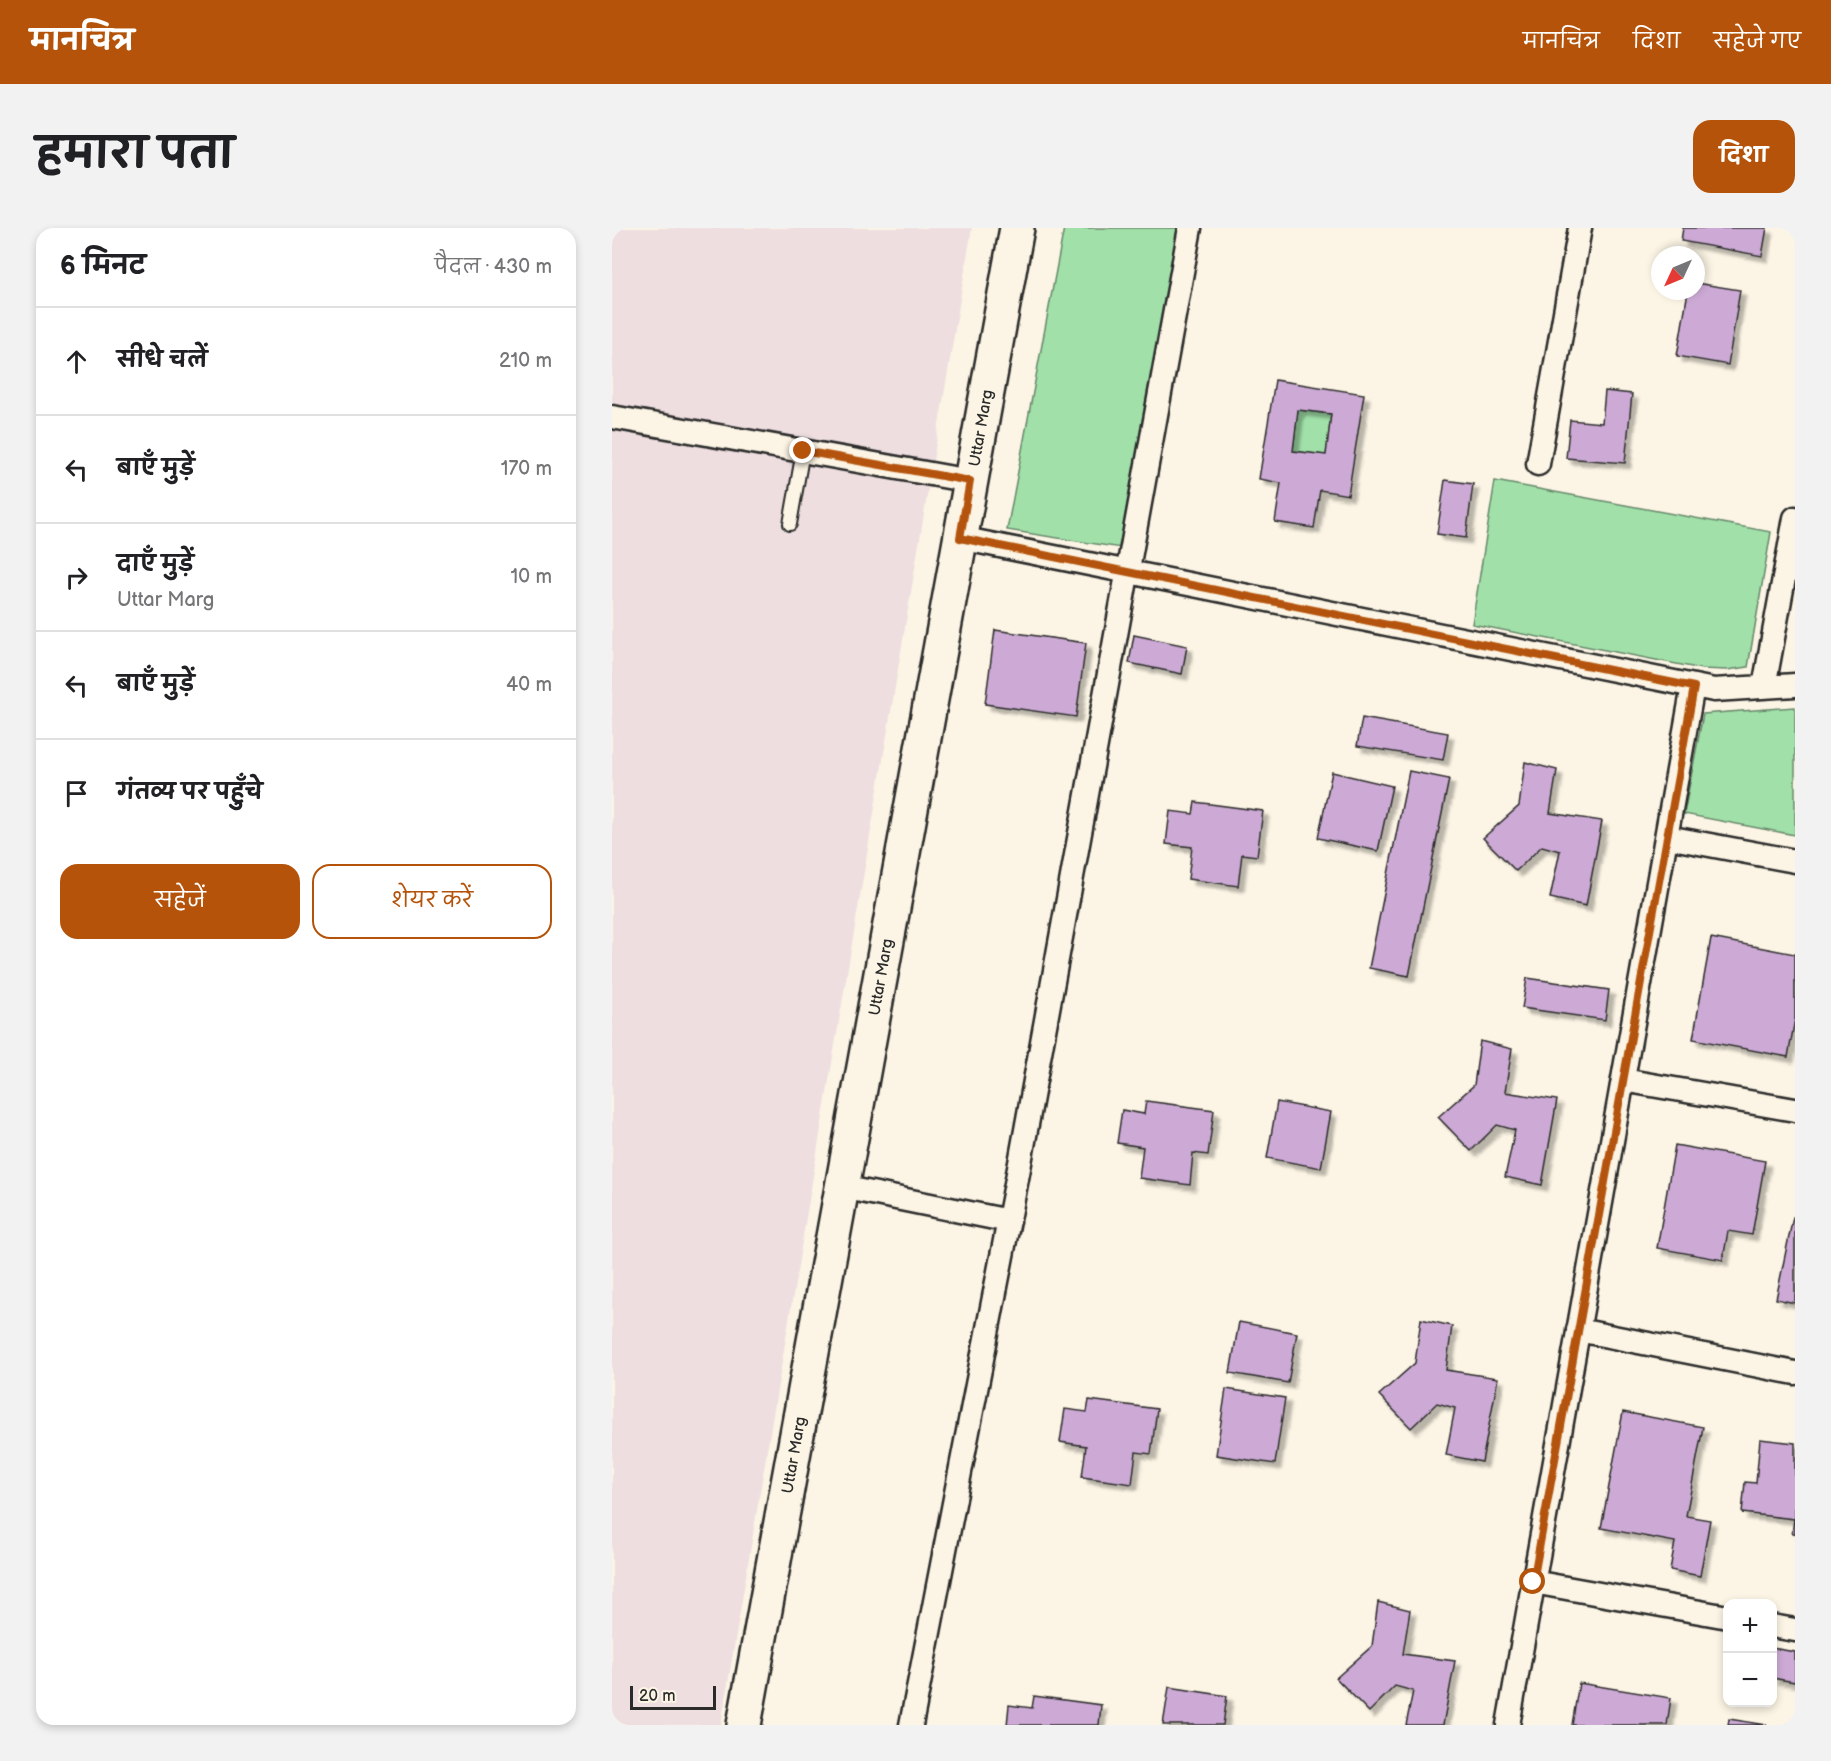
<!DOCTYPE html>
<html lang="hi">
<head>
<meta charset="utf-8">
<style>
  body { margin:0; font-family:"Balsamiq Sans","Playpen Sans Deva",sans-serif; background:#f2f2f2; color:#202124 }
  .controls { position:absolute; right:18px; bottom:18px; display:grid; overflow:hidden; border-radius:12px; box-shadow:0 3px 9px #0003 }
  .controls button { width:54px; height:54px; display:grid; place-items:center; padding:0; border:0; border-bottom:2px solid #e0e0e0; background:#fff; color:#202124; font:30px sans-serif }
  .compass { position:absolute; left:1039px; top:18px; width:54px; height:54px; border-radius:50%; background:#fff; box-shadow:0 3px 9px #0003; rotate:226deg }
  .scale { position:absolute; left:18px; bottom:15px; width:86px; box-sizing:border-box; padding-left:6px; border:3px solid #2b2b2b; border-top:0; font-size:16px; line-height:21px; white-space:nowrap; color:#2b2b2b; -webkit-text-stroke:4px #fcf5e5; paint-order:stroke }
  .stop { position:absolute; width:18px; height:18px; margin:-14px; border:4px solid #b45309; border-radius:50%; background:#fff }
  .stop.end { background:#b45309; border-color:#fff; box-shadow:0 2px 6px #0008 }
  .list { margin:0; padding:0; list-style:none }
  h2 { display:flex; justify-content:space-between; align-items:center; height:78px; margin:0; padding:0 24px; font-size:26px }
  h2 small { font-size:20px; font-weight:400; color:#757577 }
  .list li { display:grid; grid-template-columns:39px 1fr auto; gap:18px; align-items:center; box-sizing:border-box; height:108px; padding:0 24px; border-top:2px solid #e0e0e0 }
  .list b { display:block; font-size:22px; white-space:nowrap }
  .list p { margin:0; font-size:20px; white-space:nowrap; color:#757577 }
  .list em { font-size:20px; font-style:normal; color:#757577 }
  .actions { display:flex; gap:12px; padding:18px 24px }
  .actions a { flex:1; padding:14px 0; border:2px solid #b45309; border-radius:18px; text-align:center; font-size:21px; color:#b45309 }
  .actions .main { background:#b45309; color:#fff }
  .icon { flex:none; width:33px; height:33px; fill:none; stroke:currentColor; stroke-width:2; stroke-linecap:round; stroke-linejoin:round }
  .map { position:relative; flex:none; width:1183px; height:1497px; overflow:hidden; border-radius:18px }
  header { display:flex; align-items:center; gap:36px; box-sizing:border-box; height:84px; padding:0 30px; background:#b45309; color:#fff }
  header strong { font-size:28px }
  nav { display:flex; gap:33px; margin-inline-start:auto; font-size:21px }
  .intro { display:flex; align-items:center; justify-content:space-between; box-sizing:border-box; height:144px; padding:0 36px }
  h1 { margin:0; font-size:42px }
  .button { padding:15px 27px; border-radius:18px; background:#b45309; color:#fff; font-size:21px; font-weight:700 }
  main { display:flex; gap:36px; padding:0 36px }
  aside { flex:1; background:#fff; border-radius:18px; box-shadow:0 3px 9px #0003 }
  .map>svg:first-child { display:block }
</style>
</head>
<body>
<header>
<strong>मानचित्र</strong>
<nav><a>मानचित्र</a><a>दिशा</a><a>सहेजे गए</a></nav>
</header>
<div class="intro"><h1>हमारा पता</h1><a class="button">दिशा</a></div>
<main>
<aside>
<h2>6 मिनट<small>पैदल · 430 m</small></h2>
<ul class="list">
<li><svg class="icon" aria-label="ahead" viewBox="0 0 24 24"><path d="M12 20V5M6 11l6-6 6 6"/></svg><div><b>सीधे चलें</b></div><em>210 m</em></li>
<li><svg class="icon" aria-label="left" viewBox="0 0 24 24"><path d="M17 20v-9H6M10 6l-5 5 5 5"/></svg><div><b>बाएँ मुड़ें</b></div><em>170 m</em></li>
<li><svg class="icon" aria-label="right" viewBox="0 0 24 24"><path d="M7 20v-9h11M14 6l5 5-5 5"/></svg><div><b>दाएँ मुड़ें</b><p>Uttar Marg</p></div><em>10 m</em></li>
<li><svg class="icon" aria-label="left" viewBox="0 0 24 24"><path d="M17 20v-9H6M10 6l-5 5 5 5"/></svg><div><b>बाएँ मुड़ें</b></div><em>40 m</em></li>
<li><svg class="icon" aria-label="arrive" viewBox="0 0 24 24"><path d="M6 21V4h12l-3 4 3 4H6"/></svg><div><b>गंतव्य पर पहुँचे</b></div></li>
</ul>
<div class="actions"><a class="main">सहेजें</a><a>शेयर करें</a></div>
</aside>
<div class="map">
<svg width="1183" height="1497" viewBox="0 0 1183 1497">
  <defs>
    <filter id="shadow"><feDropShadow dx="5.5" dy="5.5" stdDeviation="1.5" flood-color="#0004"/></filter>
  </defs>
  <rect width="100%" height="100%" fill="#fcf5e5"/>
  <filter id="ink" filterUnits="userSpaceOnUse"><feTurbulence type="fractalNoise" baseFrequency=".0167" numOctaves="2"/><feDisplacementMap in="SourceGraphic" scale="12" xChannelSelector="R" yChannelSelector="G"/><feConvolveMatrix kernelMatrix="1 2 1 2 8 2 1 2 1" color-interpolation-filters="sRGB"/></filter>
  <g filter="url(#ink)">
    <path fill="#eedee0" d="M0,0H360L109,1497H0Z"/>
    <path fill="#a1e1a9" stroke="#66866a" stroke-width="1.5" d="M452,0H569L509,320L395,302Z
      M686,182L719,186L714,227L681,223Z
      M883,253L1159,304L1136,439L1115,442L1090,441L860,396Z
      M1183,479V607L1072,586L1091,486Z"/>
    <path fill="#ccaad5" stroke="#2b2b2b" stroke-width="1.5" fill-rule="evenodd" filter="url(#shadow)" d="M1071,0H1155L1150,28L1069,13Z
      M1084,55L1128,62L1116,137L1065,128L1076,63H1084Z
      M663,152L752,166L736,267L708,262L702,300L663,294L669,255L647,251ZM686,182L719,186L714,227L681,223Z
      M993,163L1020,166L1013,235L954,230L958,192L990,195Z
      M833,252L861,256L854,310L825,306Z
      M383,402L474,415L464,489L373,476Z
      M522,407L575,418L570,446L517,435Z
      M750,490L836,505L831,532L745,518Z
      M913,534L945,542L938,585L990,593L974,678L938,670L948,623L930,618L904,643L871,610L907,578Z
      M797,543L837,551L797,748L757,740Z
      M720,544L780,558L766,623L706,610Z
      M583,574L651,583L645,628L630,626L626,658L576,651L580,619L554,616L558,583L581,586Z
      M1099,710L1183,726V791L1176,829L1081,811Z
      M915,750L997,762L993,792L910,780Z
      M868,813L900,821L893,864L945,872L930,957L893,949L903,902L885,897L859,923L826,889L862,857Z
      M534,873L602,882L596,927L581,925L578,957L527,950L531,919L505,915L510,882L532,886Z
      M665,874L719,884L709,940L655,930Z
      M1063,917L1153,933L1140,1007L1116,1003L1111,1032L1045,1020Z
      M1181,989H1183V1075L1164,1071Z
      M809,1091L840,1098L834,1142L886,1150L870,1234L834,1227L843,1180L825,1175L799,1200L767,1167L803,1135Z
      M627,1094L685,1105L676,1155L618,1145Z
      M614,1161L673,1170L663,1236L604,1227Z
      M477,1172L545,1181L539,1226L524,1224L520,1256L470,1249L474,1218L448,1214L453,1181L475,1184Z
      M1011,1184L1091,1199L1074,1288L1098,1292L1088,1348L1058,1342L1063,1314L989,1300Z
      M1148,1211L1183,1215V1306H1180L1182,1291L1130,1285L1133,1254L1144,1255Z
      M766,1374L798,1382L791,1426L843,1433L831,1497H794L801,1463L783,1458L757,1484L724,1450L760,1418Z
      M1160,1420L1183,1424V1454L1160,1450Z
      M967,1455L1059,1470L1055,1497H960Z
      M557,1459L615,1468L611,1497H551Z
      M422,1468L489,1477L487,1497H395L397,1477L420,1480Z
      M1117,1491L1155,1497H1116Z"/>
    <g fill="none" stroke-linecap="round" stroke-linejoin="round">
      <defs>
        <path id="service" d="M178,296L191,223"/>
        <path id="minor" d="M0,189L358,253
          M926,236L968,0
          M348,310L1102,462L1183,457
          M1152,459L1183,290
          M1055,609L1183,633
          M1011,852L1183,882
          M230,959L397,993
          M966,1102L1183,1145
          M921,1354L1116,1389
          M1160,1398L1183,1402
          M299,1497L408,935L578,0
          M896,1497L1081,458"/>
        <path id="secondary" d="M132,1497L405,0"/>
      </defs>
      <use href="#service" stroke="#2b2b2b" stroke-width="16"/>
      <use href="#minor" stroke="#2b2b2b" stroke-width="27"/>
      <use href="#secondary" stroke="#2b2b2b" stroke-width="38"/>
      <use href="#service" stroke="#fcf5e5" stroke-width="12"/>
      <use href="#minor" stroke="#fcf5e5" stroke-width="22"/>
      <use href="#secondary" stroke="#fcf5e5" stroke-width="33"/>
    </g>
  </g>
  <g fill="none" stroke-linecap="round" stroke-linejoin="round" filter="url(#ink)">
    <path stroke="#b45309" stroke-width="8" d="M191,223L358,253L348,310L1082,459L921,1354"/>
  </g>
  <g text-anchor="middle" stroke-width="4.5" stroke-linejoin="round" paint-order="stroke">
    <g font-size="16" fill="#2b2b2b" stroke="#fcf5e5">
      <text transform="translate(368 200) rotate(-80)" y="6">Uttar Marg</text>
      <text transform="translate(268 749) rotate(-80)" y="6">Uttar Marg</text>
      <text transform="translate(181 1227) rotate(-80)" y="6">Uttar Marg</text>
    </g>
  </g>
</svg>
<div class="controls">
<button>+</button>
<button>−</button>
</div>
<svg class="compass" viewBox="-18 -18 36 36"><path d="M0-13l5 13h-10z" fill="#e53935"/><path d="M0 13l5-13h-10z" fill="#757577"/></svg>
<div class="scale">20 m</div>
<div class="stop" style="left:921px;top:1354px"></div>
<div class="stop end" style="left:191px;top:223px"></div>
</div>
</main>
</body>
</html>
